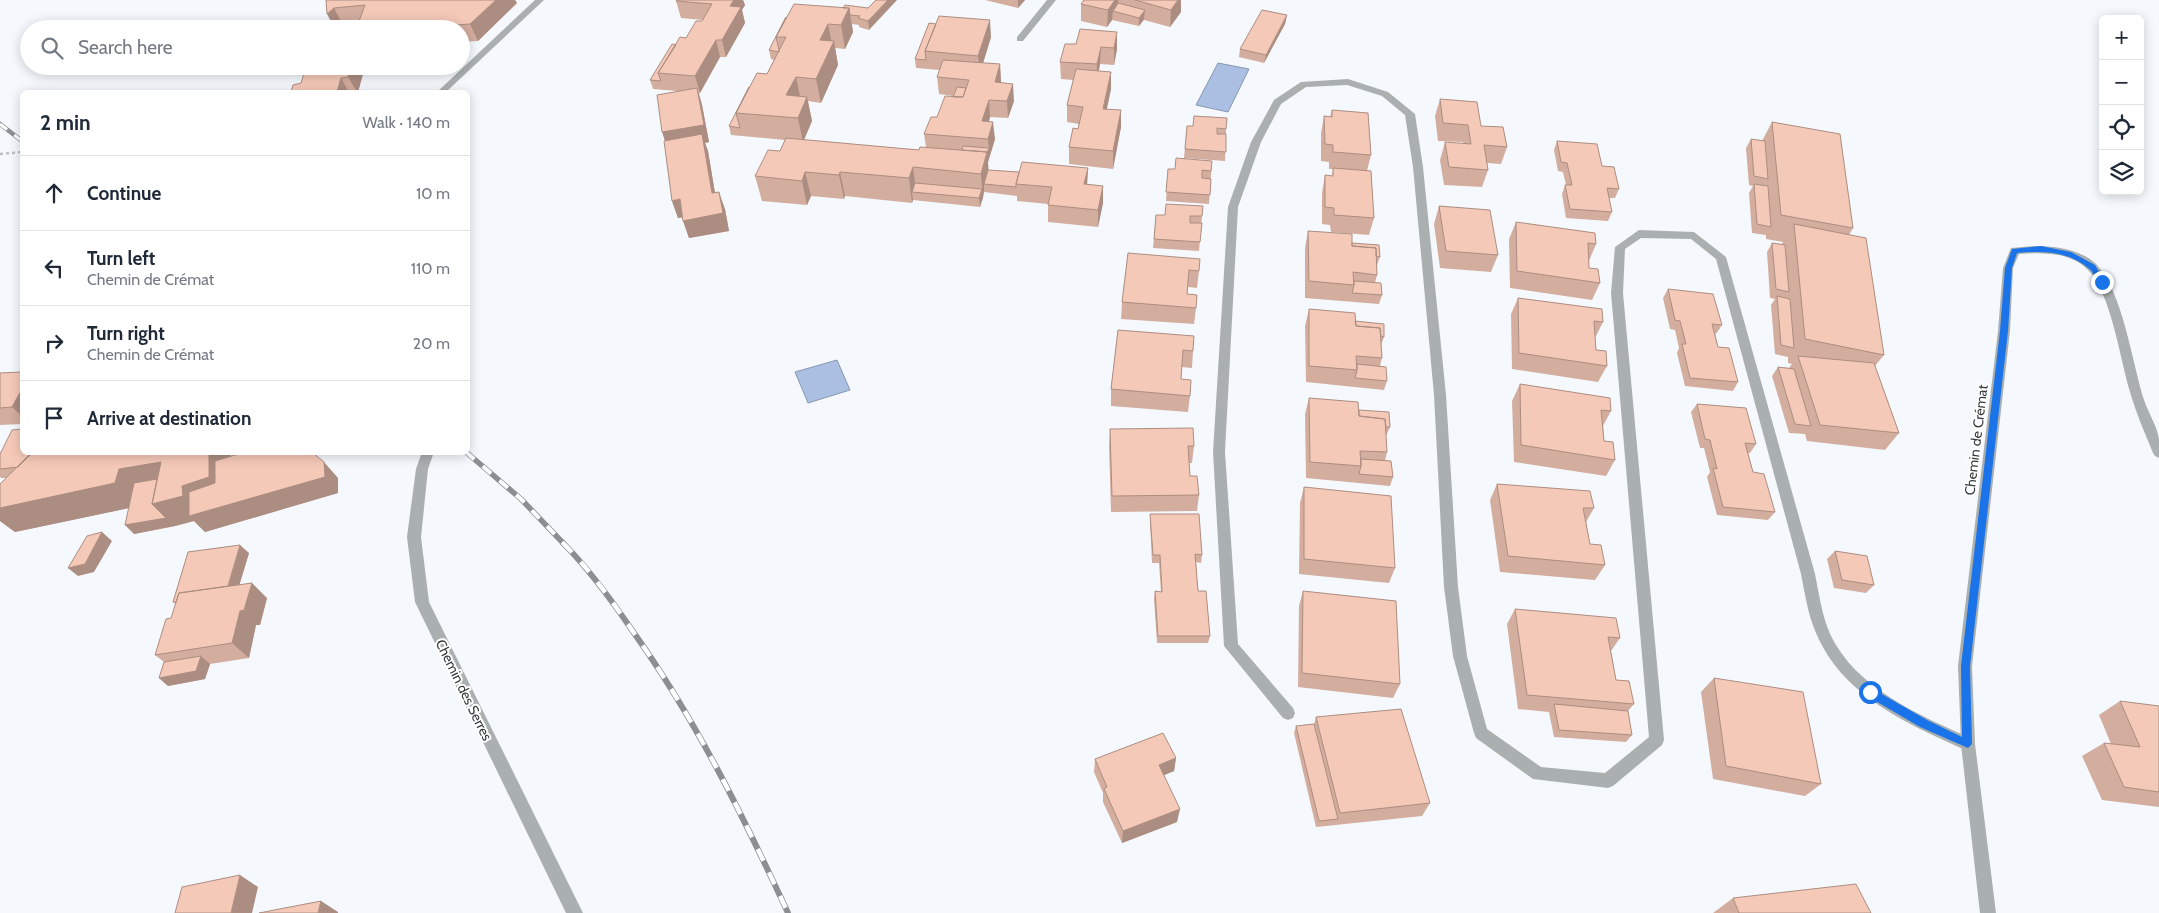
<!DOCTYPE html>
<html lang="en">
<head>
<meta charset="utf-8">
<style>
  body { margin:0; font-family:Cabin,sans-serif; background:#f2f2f3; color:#1f2937 }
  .controls { position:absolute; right:15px; top:15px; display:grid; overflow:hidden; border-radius:8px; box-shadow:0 2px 12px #0003 }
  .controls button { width:45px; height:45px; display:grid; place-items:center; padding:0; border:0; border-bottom:1px solid #e0e1e3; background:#fff; color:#1f2937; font:25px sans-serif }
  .stop { position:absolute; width:15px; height:15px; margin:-11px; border:4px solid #1a73e8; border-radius:50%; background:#fff }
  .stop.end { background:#1a73e8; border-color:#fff; box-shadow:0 1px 5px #0008 }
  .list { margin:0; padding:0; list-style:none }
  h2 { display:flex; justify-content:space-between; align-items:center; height:65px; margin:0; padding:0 20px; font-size:21px }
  h2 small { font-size:16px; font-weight:400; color:#747a83 }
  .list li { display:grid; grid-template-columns:32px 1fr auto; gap:15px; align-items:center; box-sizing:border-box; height:75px; padding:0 20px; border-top:1px solid #e0e1e3 }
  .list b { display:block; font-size:19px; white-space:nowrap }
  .list p { margin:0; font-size:16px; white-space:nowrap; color:#747a83 }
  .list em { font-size:16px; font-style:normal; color:#747a83 }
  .icon { flex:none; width:28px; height:28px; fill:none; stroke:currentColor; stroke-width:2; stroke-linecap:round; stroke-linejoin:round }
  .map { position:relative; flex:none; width:2159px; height:913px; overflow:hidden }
  .search { position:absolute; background:#fff; box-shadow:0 2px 12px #0003; left:20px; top:20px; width:450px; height:55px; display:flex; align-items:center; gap:12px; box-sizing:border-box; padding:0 18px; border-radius:28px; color:#747a83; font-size:19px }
  .panel { position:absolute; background:#fff; box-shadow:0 2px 12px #0003; left:20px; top:90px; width:450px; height:365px; border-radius:8px }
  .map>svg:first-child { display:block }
</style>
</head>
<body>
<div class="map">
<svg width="2159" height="913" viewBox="0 0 2159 913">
  <rect width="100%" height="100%" fill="#f5f9fe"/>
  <path fill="#aabfe2" stroke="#8897b0" d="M1218,63L1249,69L1228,112L1196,105Z
    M837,360L850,390L808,403L795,372Z"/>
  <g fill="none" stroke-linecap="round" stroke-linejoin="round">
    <path stroke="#babdc1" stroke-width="2.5" stroke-dasharray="3 3" stroke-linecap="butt" d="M0,154L22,152"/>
    <path fill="#aaafb0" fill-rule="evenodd" d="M1047,0H1056L1023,41H1017V37Z
      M1348,79L1388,92L1415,114L1423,167L1446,395L1458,587L1467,656L1487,729L1541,767L1605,773L1649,737L1611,293L1615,247L1639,230L1694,232L1726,257L1815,574C1819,594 1822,615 1830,634C1856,689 1921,716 1973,739L1975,744L1973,749L1968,751L1963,749C1906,723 1842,695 1816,633C1808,615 1805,594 1801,574L1716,259L1691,239L1641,238L1625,249L1623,293L1664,740L1662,745L1613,786L1608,788L1533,779L1476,738L1474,733L1453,656L1444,587L1434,395L1413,167L1405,115L1382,96L1347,85L1306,87L1281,104L1261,142L1238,207L1225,452L1238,644L1293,708L1295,713L1293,718L1288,720L1283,718L1224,646L1213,452L1228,207L1251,142L1274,100L1301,82Z"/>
    <path fill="#aaafb0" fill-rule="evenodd" d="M535,0H544L446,92H437Z
      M2035,246C2055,246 2080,249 2096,264C2123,292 2132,362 2144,400C2148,412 2157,426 2159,439C2159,445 2159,452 2159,458L2155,456L2153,453C2145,433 2136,413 2130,392C2120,359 2111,293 2088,270C2071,252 2042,252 2019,254L2013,268L2010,331L1972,666L1975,744L1996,913H1980L1961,744L1958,666L1998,331L2003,268L2011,248Z
      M422,452H434L428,469L421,537L429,602L583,913H566L415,602L407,537L416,469Z"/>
    <defs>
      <path id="rail-far2" d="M0,124L22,141"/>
      <path id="rail-far1" d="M466,452L521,499L564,544"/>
      <path id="rail" d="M563,543C590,570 613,602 634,633C696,720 743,816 788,913"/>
    </defs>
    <use href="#rail-far2" stroke="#8b8f92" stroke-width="4.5"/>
    <use href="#rail-far1" stroke="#8b8f92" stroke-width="5.5"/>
    <use href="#rail" stroke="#8b8f92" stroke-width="6"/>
    <use href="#rail-far2" stroke="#fff" stroke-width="3" stroke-dasharray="9" stroke-linecap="butt"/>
    <use href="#rail-far1" stroke="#fff" stroke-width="4" stroke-dasharray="11" stroke-linecap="butt"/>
    <use href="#rail" stroke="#fff" stroke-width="4.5" stroke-dasharray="13" stroke-linecap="butt"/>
  </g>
  <path fill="#d3ad9e" d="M326,0H515L517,3L478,41L461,42V29H356L358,23L343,25L339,29H335Z
    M677,0H743L745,5L742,10L745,23L726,57H720L700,93H699L702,105L709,142L705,143L708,151L715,193L725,209L729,231L689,238L682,217L678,218L672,201L665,141L677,91L653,89L650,80L676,45L686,38L703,20L681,18L676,1Z
    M985,0H1025L1018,8Z
    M1084,0H1181V12L1170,27L1144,20L1139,26L1112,20L1107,27L1081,21V4Z
    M843,8H868L869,30L859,27V25L852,24L853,32L845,49L835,48L838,65L821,103L808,101L812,121L804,140L919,150L926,147L924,134L954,96L939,94L937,77L940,70L916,68L915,59L929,23L991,37L983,63L1000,64L1001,83L1014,101L1008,118L990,117L989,122L995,139L988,162V170L1019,172L1088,168L1087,184L1103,186V203L1098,227L1048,222V204L1017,201V196L984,192L980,207L913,200L912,203L845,196L844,199L811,196L807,205L762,201L755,176L780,151L785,140L731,135L729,126L750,87L767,74L774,60L771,59L769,50L786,17Z
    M1287,15L1285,24L1264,63L1239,57L1240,49Z
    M1117,32V49L1114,65L1100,64L1099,71L1111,72V89L1107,109L1121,127L1113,169L1069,164V147L1078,129L1079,124L1067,122V105L1073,80L1061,79L1060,62L1076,44Z
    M363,74L358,92H287H291L293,85Z
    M1440,99L1481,126L1507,147L1501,164L1487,163L1488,170L1482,187L1444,185L1440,160L1445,142L1463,144V142L1438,141L1435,116Z
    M1332,110L1371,155L1367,171L1374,218L1369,235L1331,232L1330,225L1322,224V193L1325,175L1332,176L1333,169H1329V162L1321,161V133L1324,116L1330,117Z
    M1772,122L1853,228L1849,235L1884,355L1875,366L1899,433L1885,450L1807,441L1805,434L1789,433L1772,376L1778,367L1789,368L1792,364L1788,363V357L1775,354L1771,305L1775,299L1770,298L1767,252L1772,243L1782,244L1783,242L1766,239V235L1752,233L1749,193L1753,186L1749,185L1746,148L1751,139L1762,141Z
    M1187,126L1226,129L1225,161L1184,158Z
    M1557,141L1602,166L1619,189L1615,198H1609L1612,212L1608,221L1566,218L1562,194L1565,185H1566L1563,172L1558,171L1554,150Z
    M1212,161L1209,204L1166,201L1168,169H1175Z
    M1439,206L1498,255L1491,272L1440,268L1434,224Z
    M1156,215L1202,216L1199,251L1153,248Z
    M1516,222L1596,244L1589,261V268L1600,283L1592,300L1510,288L1509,239Z
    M1308,231L1352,243L1380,257L1377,265V275L1375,283L1382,295L1379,304L1305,298V248Z
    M1128,253L1199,271L1197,288L1188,287L1187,294L1196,308L1194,324L1121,319L1122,302Z
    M1668,289L1722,325L1716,334L1715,333L1718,347L1738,382L1733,391L1685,386L1677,353L1679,348L1675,330L1670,329L1663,298Z
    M1518,298L1603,322L1595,338L1596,350L1607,366L1598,382L1512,369L1511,314Z
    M1309,309L1355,321L1384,337L1381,345L1382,358L1380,366L1387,381L1384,390L1306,382L1305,326Z
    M1118,330L1193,351L1192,368L1182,367L1181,379L1190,396L1188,412L1111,406V389Z
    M22,372V424L0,425V373Z
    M1520,384L1611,411L1603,426L1604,441L1615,460L1606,476L1514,462L1512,401Z
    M1309,398L1359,410L1390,427L1386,436L1387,452L1385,461L1393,477L1390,486L1306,478L1305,414Z
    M1697,404L1756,444L1750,453H1748L1753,472L1775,512L1768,520L1717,515L1707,477L1710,472L1704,448H1700L1691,412Z
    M1110,429L1194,446L1192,463H1189L1190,476L1199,495L1197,511L1111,512L1109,446Z
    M22,452H231V456L338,478V493L205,532L194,521L175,526L134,534L129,508L15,532L0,521V484L7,478H1L0,477V454Z
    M1497,484L1594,508L1586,522L1590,544L1605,565L1595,580L1500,572L1490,500Z
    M1304,487L1395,568L1389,583L1299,574L1300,503Z
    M1150,514L1202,555L1201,563L1196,562L1198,591L1210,636L1208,643H1157L1154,599L1155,591L1161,592L1159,563H1152L1150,522Z
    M1835,551L1874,585L1866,593L1834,588L1827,559Z
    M249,553L239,585L267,598L260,625H256L249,658L210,664L205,679L168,686L159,678L164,662L155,655L171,618L176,604L173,602Z
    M1303,591L1400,684L1393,698L1298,687L1299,606Z
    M1515,609L1620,638L1611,651L1616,680L1634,704L1628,711L1632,735L1626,742L1554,737L1549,712L1518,709L1507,624Z
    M1714,678L1821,784L1805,796L1713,779L1701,692Z
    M2120,701L2159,706V807L2102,800L2082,756L2104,743L2111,744L2099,715Z
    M1316,717L1430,803L1422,816L1316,827L1294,733L1296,726L1314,724Z
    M1176,758L1174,771L1164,775L1177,822L1122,843L1103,802V793L1094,772L1095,759Z
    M1733,898L1871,913H1713Z"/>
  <path fill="#ac8d81" d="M496,0H515L517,3L478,41L470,24Z
    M734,0H743L745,5L742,10L745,23L726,57L722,40L730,6Z
    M888,0H897L869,30L868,21Z
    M1018,0H1025L1018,8Z
    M1115,0H1118V12L1113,11L1112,20L1107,27L1108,10Z
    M1178,0H1181V12L1170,27L1171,10Z
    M334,8L343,25L339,29H335L327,14Z
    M849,8L853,32L845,49L841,25Z
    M1145,10L1144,19L1139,26V18Z
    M1287,15L1285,24L1264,63L1266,55Z
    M990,20L991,37L980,73L978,56Z
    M828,24L832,44L834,41L838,65L821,103L816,79L820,40Z
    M1117,32V49L1114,65V48Z
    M716,40L720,57L700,93L695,76Z
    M1101,47L1100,64L1096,82L1097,64Z
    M1000,64L1001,82L996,99L995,82Z
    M351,66H359L363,74L358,92H357L348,77L341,78L349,92H337L316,84Z
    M1111,72V89L1103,126V109Z
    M796,77L801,101L786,95Z
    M1013,84L1014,101L1008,118L1007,101Z
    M697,88L702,105L709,142L705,143L708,151L718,211L668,150L662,132Z
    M807,97L812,121L803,142L798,118Z
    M989,100L990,117L984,138L982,121Z
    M1121,110V127L1113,169V151Z
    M993,122L995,139L988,162L989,176L984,184V192L983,198L981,174L989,148L988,139Z
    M913,167L916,192H912L913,200L912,203L909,178Z
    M1088,168L1087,186L1084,184Z
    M805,172L811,196L807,205L802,181Z
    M840,172L845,196L844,199L839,175Z
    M1103,186V203L1098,227V210Z
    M982,189L983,198L980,207L979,198Z
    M719,192L725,209L729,231L689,238L683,221Z
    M680,199L686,217L678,218L672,201Z
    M22,389V416L12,407Z
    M209,452H231V499L324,462L338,478V493L205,532L194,521L175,526L134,534L125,525L139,506L15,532L0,521V508L119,469Z
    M102,532L112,541L94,572L78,576L68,568Z
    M240,545L249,553L234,603L226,595Z
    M252,583L267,598L260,625H256L249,658L232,643L240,611Z
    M201,656L210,664L205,679L168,686L159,678Z
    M1176,758L1174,771L1157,778L1159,765Z
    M1180,809L1177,822L1122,843L1123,831Z
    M240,875L258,887L252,913H231Z
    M321,901L338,912V913H318Z"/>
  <path fill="#f5c9b8" stroke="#ac8d81" d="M326,0H496L470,24L398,29H356L365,5L334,8L327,14Z
    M677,0H734L730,6L741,7L722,40H716L695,76L658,73L680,37L686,38L696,21H702L712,4L676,1Z
    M876,0H888L868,21L858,18L860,16L850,15L849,8H843L845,5L868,8Z
    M1084,0H1115L1108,10L1081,4Z
    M1135,0H1178L1171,10Z
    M1118,3L1145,10L1139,18L1113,11Z
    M794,4L849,8L841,25L828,24L820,40L834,41L816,79L796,77L786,95L807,97L798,118L736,113L757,73L767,74L786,37H776Z
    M1262,10L1287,15L1266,55L1240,49Z
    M939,16L990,20L978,56L925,51Z
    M786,17L776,37L779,50V52L769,50Z
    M929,23L936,24L925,51L926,60L915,59Z
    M1080,29L1117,32L1114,48L1101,47L1097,64L1060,62L1065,44H1076Z
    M672,44L676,45L658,73L661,81L650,80Z
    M943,60L1000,64L995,82L1013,84L1007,101L989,100L982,121L993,122L988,139L924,134L931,117H937L945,96L963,97L969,80L937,77Z
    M309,66H351L348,77L341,78L337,92H287H291L293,85L301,83L306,67Z
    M1076,69L1111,72L1103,109L1121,110L1113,151L1069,147L1073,128L1078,129L1083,107L1067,105Z
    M749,87L736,113L740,128L729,126Z
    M957,87L966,88L963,97H953Z
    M697,88L704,125L662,132L657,95Z
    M1440,99L1477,102L1481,126L1503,127L1507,147L1484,145L1488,170L1449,167L1445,142L1471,144L1468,125L1443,123Z
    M1332,110L1368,113L1371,155L1333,152V145L1325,144L1324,116L1332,117Z
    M1194,116L1227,118L1226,129L1217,128V134H1226V152L1185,149L1187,126H1193Z
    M1772,122L1840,134L1853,228L1781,215Z
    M702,134L712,193L719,192L723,213L683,221L680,199L672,201L664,141Z
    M786,138L919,150L920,147L987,152L981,174L913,167L909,178L840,172L839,175L805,172L802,181L755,176L768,150L780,151Z
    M1751,139L1765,141L1768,179L1754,176Z
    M1557,141L1597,144L1602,166L1614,167L1619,189L1607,188L1612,212L1570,209L1565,185H1572L1567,163L1561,162Z
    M963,146L989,148L987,153V152L962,150Z
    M1176,158L1212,161L1211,171L1202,170V178L1211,179L1210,195L1166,192L1168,169H1175Z
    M1022,162L1088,168L1084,184L1103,186L1098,210L1048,205L1052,187L1016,184Z
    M1333,168L1371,171L1374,218L1334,215V208L1325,207V175L1333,176Z
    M988,170L1019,172L1016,184V187L984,184Z
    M915,183L982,189L979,198L912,192Z
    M1754,184L1768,186L1771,227L1757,224Z
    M1166,204L1203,206L1202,216H1190V223H1202L1200,242L1154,239L1156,215H1165Z
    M1439,206L1490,210L1498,255L1446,251Z
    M1516,222L1595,233L1596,244L1588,243L1589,268L1598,269L1600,283L1517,271Z
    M1794,224L1866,238L1884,355L1805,339Z
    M1308,231L1352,234V246L1376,248L1377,275L1353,272L1354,285L1309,281Z
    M1352,243L1379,245L1380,257L1376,256V248L1352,246Z
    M1772,243L1785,245L1789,292L1776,289Z
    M1128,253L1200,259L1199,271L1189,270L1187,294L1197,295L1196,308L1122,302Z
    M1354,281L1381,283L1382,295L1352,293L1354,285Z
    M1668,289L1713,294L1722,325L1712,324L1718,347L1729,348L1738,382L1690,378L1682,344H1686L1680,321L1675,320Z
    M1777,296L1790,299L1794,348L1781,345Z
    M1518,298L1602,309L1603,322L1594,321L1596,350L1606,351L1607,366L1519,353Z
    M1309,309L1355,313L1356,326L1380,328L1382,358L1356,356L1357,370L1309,366Z
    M1355,321L1384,324V337L1381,336L1380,328L1356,326Z
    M1118,330L1194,336L1193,351L1183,350L1181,379L1191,380L1190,396L1111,389Z
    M1798,356L1874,363L1899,433L1820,425Z
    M1357,364L1386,367L1387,381L1355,378L1357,370Z
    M1778,367L1794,369L1811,426L1795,424Z
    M22,372V389L12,407L0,408V373Z
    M1520,384L1610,398L1611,411L1601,410L1604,441L1613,442L1615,460L1521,445Z
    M1309,398L1358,402L1359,416L1385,419L1387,452L1360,451L1361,466L1310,462Z
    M1697,404L1746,408L1756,444L1745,443L1753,472L1764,474L1775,512L1723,507L1713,468L1717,469L1710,440L1705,439Z
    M1359,410L1389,412L1390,427H1386L1385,419L1359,416Z
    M1193,428L1194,446H1188L1190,476H1197L1199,495L1112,496L1110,429Z
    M22,429V452H31L30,455L18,467L0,469V454L12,430Z
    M32,452H209V477L182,486L183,496L152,504L161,462L119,469L115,483L0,508V484Z
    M245,452H312L324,462L325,477L189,516V492L215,483V461Z
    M1361,459L1391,461L1393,477L1359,474L1361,466Z
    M157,479L152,504L166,518L125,525L134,483Z
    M1497,484L1590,491L1594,508H1583L1590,544L1601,545L1605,565L1508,556Z
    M1304,487L1391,496L1395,568L1304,559Z
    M1150,514H1199L1202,555L1195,554L1198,591H1206L1210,636H1158L1155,591L1162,592L1160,555H1153Z
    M102,532L85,564L68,568L87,536Z
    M240,545L228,586L179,593L176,602H173L188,552Z
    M1835,551L1867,556L1874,585L1842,580Z
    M252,583L244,610L240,611L232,643L155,655L166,619L171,618L179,593Z
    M1303,591L1396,601L1400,684L1302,673Z
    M1515,609L1616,618L1620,638L1608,637L1616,680L1629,681L1634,704L1527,695Z
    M201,656L196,671L159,678L164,662Z
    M1714,678L1803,692L1821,784L1726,766Z
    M2120,701L2159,706V792L2124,787L2104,743L2140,747Z
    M1554,704L1628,711L1632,735L1559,730Z
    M1401,709L1430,803L1340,813L1316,717Z
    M1314,724L1338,819L1319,821L1296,726Z
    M1163,733L1176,758L1159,765L1180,809L1123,831L1104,789L1107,787L1095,759Z
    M240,875L231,913H175L182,887Z
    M1856,884L1871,913H1739L1733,898Z
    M321,901L318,913H259Z"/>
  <path fill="#1a73e8" d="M2041,246L2071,252L2095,265L2105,282L2099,284C2096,279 2093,271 2088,268C2068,251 2042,251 2017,253L2012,268L2008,331L1970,666L1972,744L1968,748L1920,727L1867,696L1865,692L1870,688L1873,689L1927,720L1962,737L1961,666L2000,331L2005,268L2012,249Z"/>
  <g text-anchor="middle" stroke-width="4" stroke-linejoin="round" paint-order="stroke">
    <g font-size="14" fill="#373a3c" stroke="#fff">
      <text transform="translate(1976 440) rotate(-83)" y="5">Chemin de Crémat</text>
      <text transform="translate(464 690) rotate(64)" y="5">Chemin des Serres</text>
    </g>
  </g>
</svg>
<div class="controls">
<button>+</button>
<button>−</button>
<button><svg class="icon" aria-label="locate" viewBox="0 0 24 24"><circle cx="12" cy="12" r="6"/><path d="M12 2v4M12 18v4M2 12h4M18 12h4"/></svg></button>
<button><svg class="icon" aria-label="layers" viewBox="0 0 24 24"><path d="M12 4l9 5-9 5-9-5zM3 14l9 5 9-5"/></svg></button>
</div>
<div class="stop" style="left:1870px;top:692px"></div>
<div class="stop end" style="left:2102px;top:282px"></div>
<div class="search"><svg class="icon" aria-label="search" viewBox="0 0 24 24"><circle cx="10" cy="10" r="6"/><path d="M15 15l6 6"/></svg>Search here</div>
<section class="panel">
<h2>2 min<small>Walk · 140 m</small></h2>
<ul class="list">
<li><svg class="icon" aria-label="ahead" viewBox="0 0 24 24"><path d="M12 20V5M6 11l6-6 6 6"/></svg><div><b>Continue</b></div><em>10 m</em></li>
<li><svg class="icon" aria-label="left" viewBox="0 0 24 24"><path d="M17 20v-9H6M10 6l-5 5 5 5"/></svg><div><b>Turn left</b><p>Chemin de Crémat</p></div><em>110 m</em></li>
<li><svg class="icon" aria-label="right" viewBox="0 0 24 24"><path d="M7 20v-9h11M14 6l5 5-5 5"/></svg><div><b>Turn right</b><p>Chemin de Crémat</p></div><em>20 m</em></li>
<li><svg class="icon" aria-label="arrive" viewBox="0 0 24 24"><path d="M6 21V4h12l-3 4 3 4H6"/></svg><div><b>Arrive at destination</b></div></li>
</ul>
</section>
</div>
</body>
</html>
